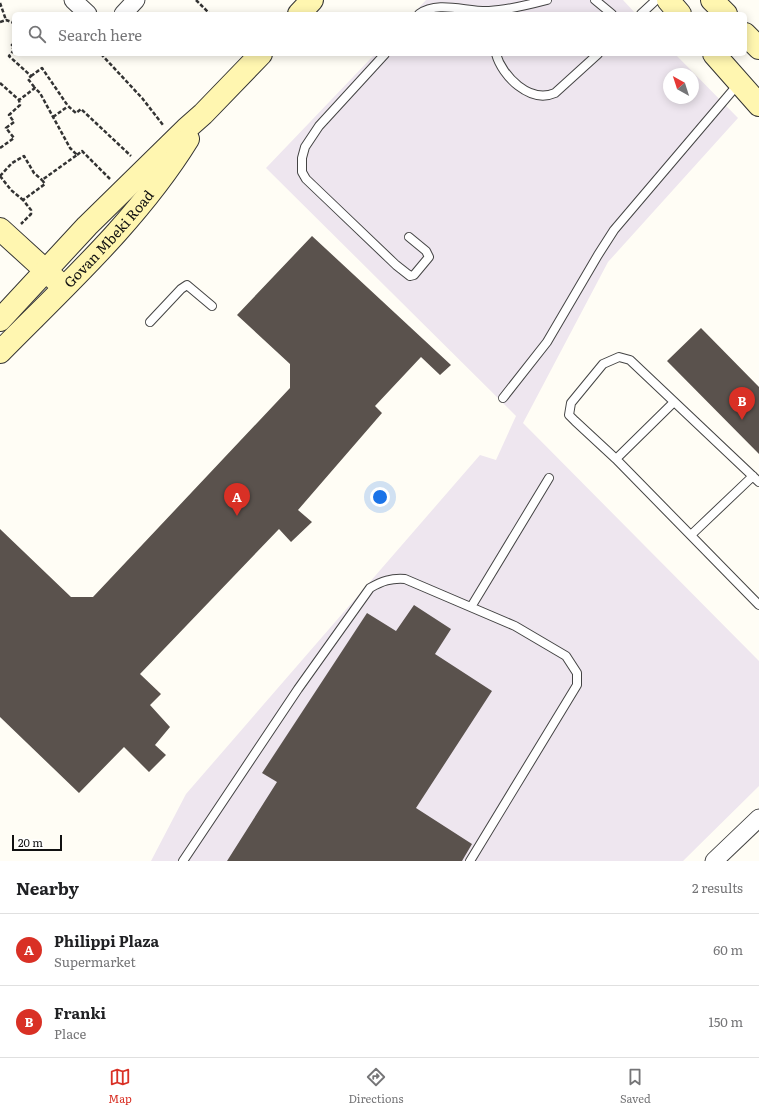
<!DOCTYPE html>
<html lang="en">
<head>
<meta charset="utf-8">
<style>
  body { margin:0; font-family:Literata,serif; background:#f6f6f6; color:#202124 }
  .compass { position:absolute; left:663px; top:68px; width:36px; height:36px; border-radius:50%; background:#fff; box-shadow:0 2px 10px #0003; rotate:321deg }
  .scale { position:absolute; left:12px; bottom:10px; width:50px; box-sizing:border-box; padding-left:4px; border:2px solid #111; border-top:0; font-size:11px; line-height:14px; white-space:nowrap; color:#111; -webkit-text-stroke:3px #fff; paint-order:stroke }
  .you { position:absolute; left:380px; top:497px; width:14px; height:14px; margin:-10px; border:3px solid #fff; border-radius:50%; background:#1a73e8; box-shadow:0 0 0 6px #1a73e833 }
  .badge { display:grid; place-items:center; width:26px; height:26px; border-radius:50%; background:#d93025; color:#fff; font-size:13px; font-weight:700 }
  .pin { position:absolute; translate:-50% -33px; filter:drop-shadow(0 1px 2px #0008) }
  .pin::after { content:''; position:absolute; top:21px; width:14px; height:12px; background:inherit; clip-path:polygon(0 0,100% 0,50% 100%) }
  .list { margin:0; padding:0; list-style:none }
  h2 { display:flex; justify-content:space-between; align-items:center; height:52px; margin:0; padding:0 16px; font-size:17px }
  h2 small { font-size:13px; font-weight:400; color:#757577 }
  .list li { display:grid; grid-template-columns:26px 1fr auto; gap:12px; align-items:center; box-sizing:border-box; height:72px; padding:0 16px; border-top:1px solid #e0e0e0 }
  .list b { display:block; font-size:15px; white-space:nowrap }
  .list p { margin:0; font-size:13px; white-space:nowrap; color:#757577 }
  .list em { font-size:13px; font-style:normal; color:#757577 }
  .icon { flex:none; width:22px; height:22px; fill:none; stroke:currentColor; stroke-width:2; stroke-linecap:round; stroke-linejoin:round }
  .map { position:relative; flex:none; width:759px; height:861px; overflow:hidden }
  .search { position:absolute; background:#fff; box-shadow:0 2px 10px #0003; left:12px; right:12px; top:12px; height:44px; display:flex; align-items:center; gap:10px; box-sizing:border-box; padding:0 14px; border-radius:6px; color:#757577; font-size:15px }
  .sheet { height:196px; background:#fff }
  nav { display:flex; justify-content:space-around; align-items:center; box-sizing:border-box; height:56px; border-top:1px solid #e0e0e0; background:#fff; font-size:11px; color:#757577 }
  nav a { display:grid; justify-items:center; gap:2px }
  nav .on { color:#d93025 }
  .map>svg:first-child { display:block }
</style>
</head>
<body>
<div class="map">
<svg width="759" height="861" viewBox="0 0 759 861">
  <rect width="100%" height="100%" fill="#fffdf5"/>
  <path fill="#eee6ef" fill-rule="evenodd" d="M426,0H623L636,14H413Z
    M375,54H675L738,118L608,262L523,423L759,661V786L683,861H151L186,794L480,455L496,460L516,416L266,168ZM669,74H693V98H669Z"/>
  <path fill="#5a524d" d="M312,236L451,365L440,375L421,357L375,406L382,413L298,510L312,522L291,542L279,529L140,674L161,694L150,705L170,727L155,745L166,755L149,772L124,747L79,793L0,717V529L71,597H93L290,388V364L237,315Z
    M701,328L759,387V454L667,361Z
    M414,605L451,629L435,654L492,691L416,808L472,844L462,861H227L277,782L262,773L367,613L396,631Z"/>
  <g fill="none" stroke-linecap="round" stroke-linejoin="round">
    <defs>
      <path id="lane" d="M595,0L612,14
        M419,14C438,0 466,12 489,11C508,10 528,5 547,0
        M641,14L656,0
        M385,54L319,126L305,147L302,158V172L306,179L328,200L396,265L410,276L414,275L429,257L426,251L409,237
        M496,54C502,76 530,104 555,93L598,54
        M150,322L181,289L187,285L212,306
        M503,398L547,342L598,255L614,230L739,83
        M616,459L674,402
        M759,482L630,360L619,357L603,364L571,403L569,415L575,421L616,459L759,605
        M691,535L753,476
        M471,607L549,478
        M183,861L298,689L370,588C382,581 391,578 405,579L515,626L566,656L577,673V685L470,861"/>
      <path id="street" d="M73,0L88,14
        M123,14L136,0
        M714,861L759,818"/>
      <g id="secondary">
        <path d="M668,0L680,14"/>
        <path d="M712,0L726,14"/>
        <path d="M299,14L312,0"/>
        <path d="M745,34L759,48"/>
        <path d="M714,54L759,105"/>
        <path d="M0,229L57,281"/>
        <path d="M0,320L87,226L186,129L203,114L261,54"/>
        <path id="s1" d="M0,352C66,285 138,220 188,139"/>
      </g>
    </defs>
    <use href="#lane" stroke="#444" stroke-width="10"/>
    <use href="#street" stroke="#444" stroke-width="19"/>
    <use href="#secondary" stroke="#333" stroke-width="24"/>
    <path stroke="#333" stroke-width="2.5" stroke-dasharray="4 2" stroke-linecap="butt" d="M196,0L210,14
      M0,3L6,20
      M0,22L6,20L14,23
      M14,43L11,46L14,49
      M14,50L9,56L31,76L28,79L35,88
      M101,54L142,98L163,125
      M31,76L42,68L68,106L76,113L81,109L131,156
      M0,83L19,100L35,88L40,93L70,148L77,155L42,180L45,184L23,200L31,210V214L21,224
      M53,117L67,107
      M0,148L14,138L6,128L14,122L9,115L20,105L19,100
      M77,155L82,151L110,179
      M0,176L12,163L24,156L34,173L42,180
      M0,176L11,190L23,200"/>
    <use href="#lane" stroke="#fff" stroke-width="8"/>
    <use href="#street" stroke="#fff" stroke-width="17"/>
    <use href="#secondary" stroke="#fff6b0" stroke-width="22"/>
  </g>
  <g text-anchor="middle" stroke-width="4" stroke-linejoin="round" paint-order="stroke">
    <g font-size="14" fill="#111" stroke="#fff">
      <text dy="5" stroke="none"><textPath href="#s1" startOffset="157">Govan Mbeki Road</textPath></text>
    </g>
  </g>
</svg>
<svg class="compass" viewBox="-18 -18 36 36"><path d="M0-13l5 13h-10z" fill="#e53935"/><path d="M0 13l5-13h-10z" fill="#757577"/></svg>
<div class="scale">20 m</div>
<div class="you"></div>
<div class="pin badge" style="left:237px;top:516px">A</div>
<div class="pin badge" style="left:742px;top:420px">B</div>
<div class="search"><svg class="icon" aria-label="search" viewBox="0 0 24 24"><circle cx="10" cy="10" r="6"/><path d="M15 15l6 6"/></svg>Search here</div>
</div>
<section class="sheet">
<h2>Nearby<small>2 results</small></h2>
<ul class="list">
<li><span class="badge">A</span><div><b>Philippi Plaza</b><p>Supermarket</p></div><em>60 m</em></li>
<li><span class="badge">B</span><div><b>Franki</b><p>Place</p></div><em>150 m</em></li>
</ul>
</section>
<nav>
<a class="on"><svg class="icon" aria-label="map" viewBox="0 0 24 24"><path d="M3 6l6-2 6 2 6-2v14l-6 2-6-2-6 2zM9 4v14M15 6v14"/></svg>Map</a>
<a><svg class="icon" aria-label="directions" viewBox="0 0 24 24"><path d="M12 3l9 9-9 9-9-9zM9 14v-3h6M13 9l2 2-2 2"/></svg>Directions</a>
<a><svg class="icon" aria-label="saved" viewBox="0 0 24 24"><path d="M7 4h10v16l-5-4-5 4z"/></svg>Saved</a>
</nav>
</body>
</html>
